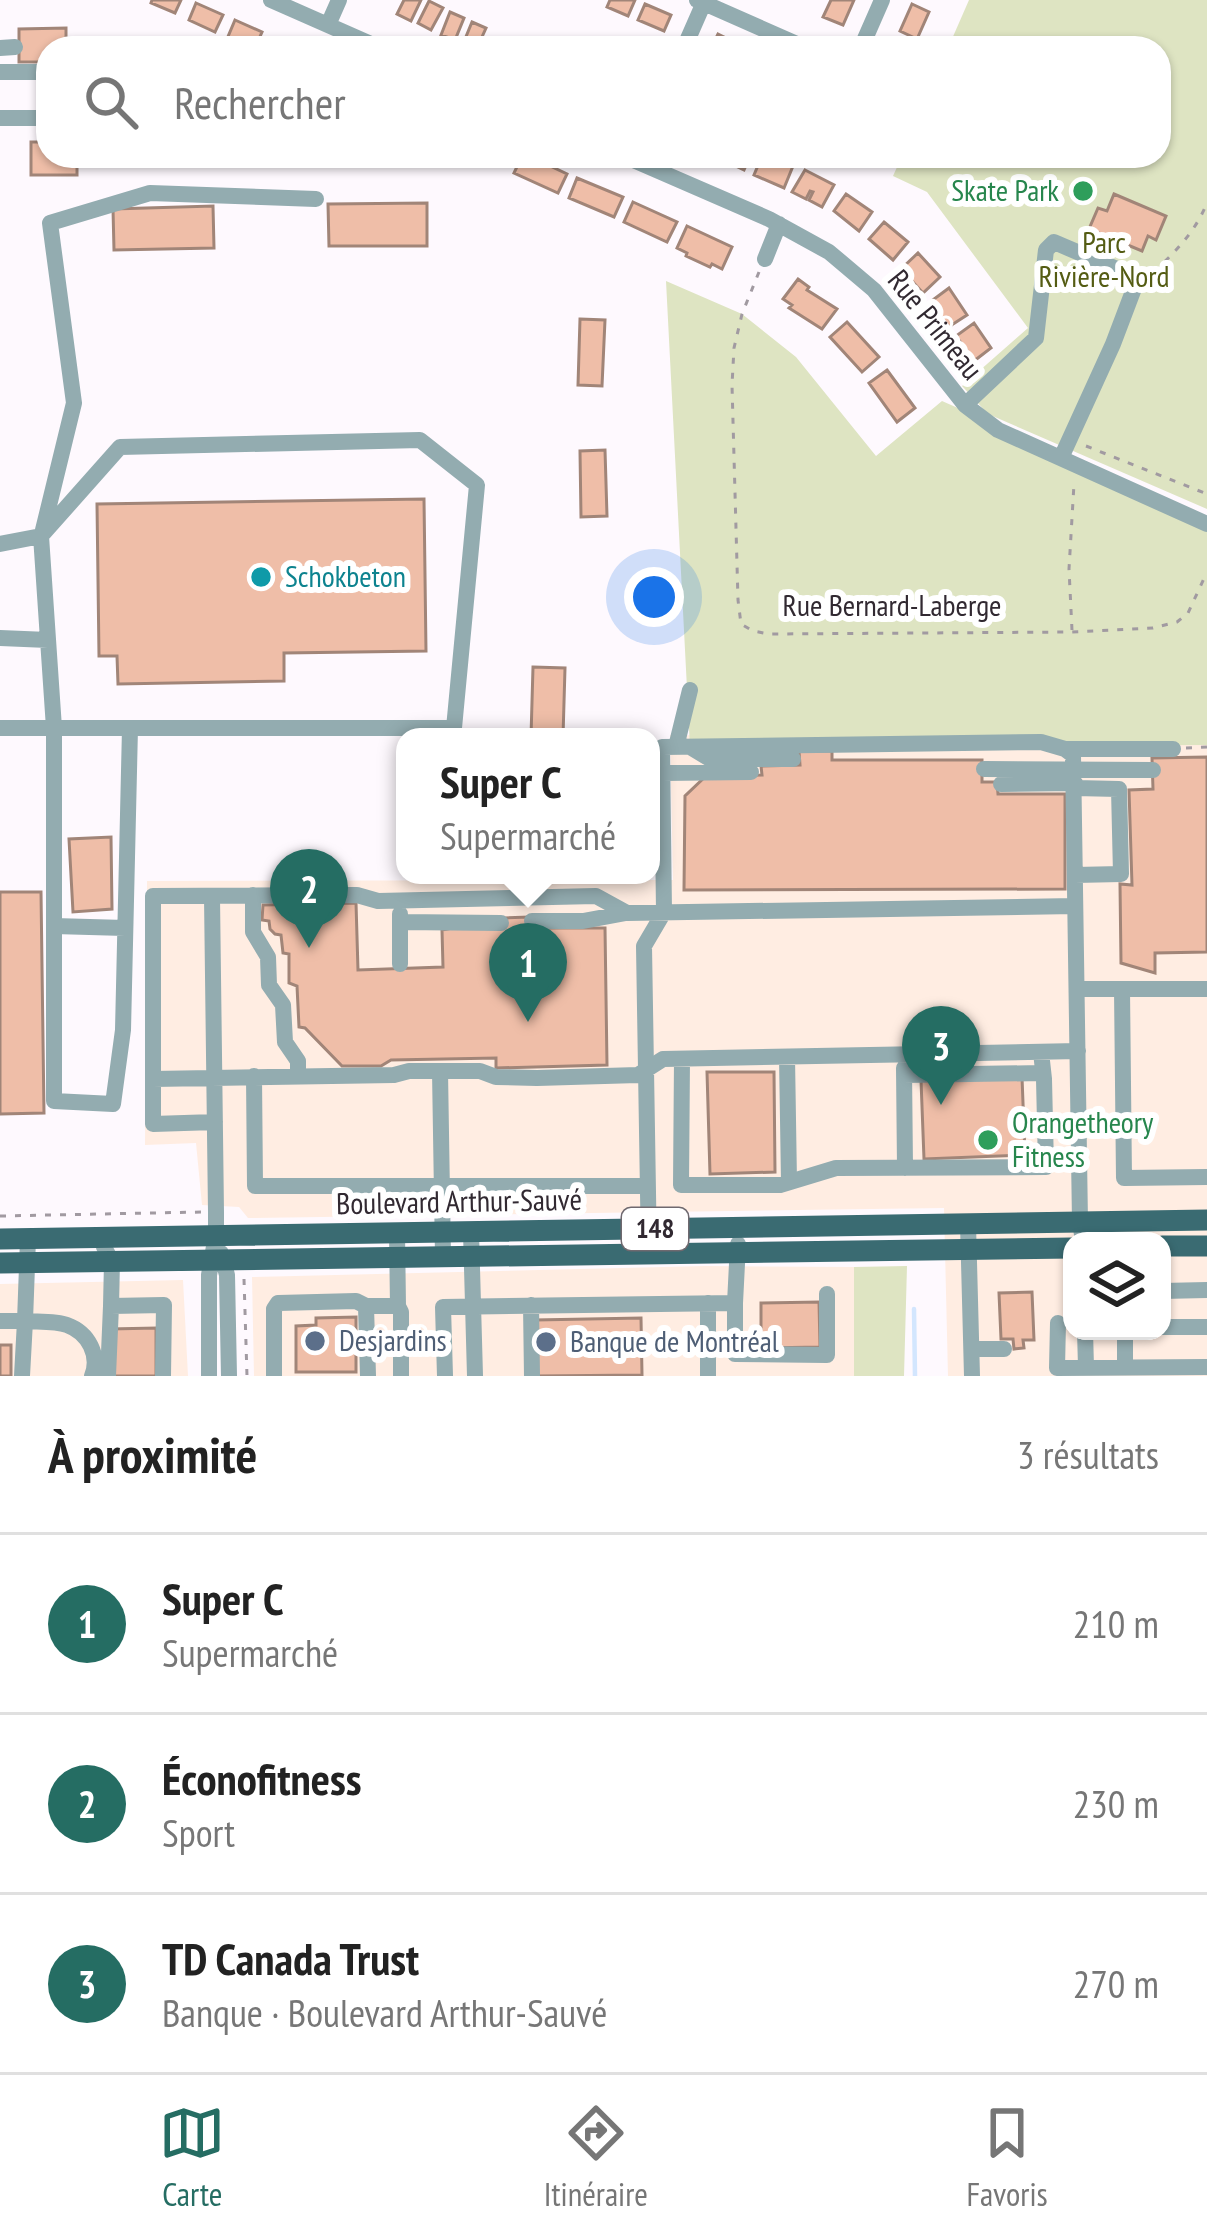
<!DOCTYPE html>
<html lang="fr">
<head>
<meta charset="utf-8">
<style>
  body { margin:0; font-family:"PT Sans Narrow",sans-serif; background:#f6f6f6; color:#222 }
  .controls { position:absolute; right:36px; bottom:36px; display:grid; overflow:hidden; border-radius:24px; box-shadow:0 3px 9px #0004 }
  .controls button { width:108px; height:108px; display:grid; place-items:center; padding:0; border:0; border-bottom:3px solid #e0e0e0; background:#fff; color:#222; font:60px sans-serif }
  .you { position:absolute; left:654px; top:597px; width:42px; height:42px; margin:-30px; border:9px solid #fff; border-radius:50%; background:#1a73e8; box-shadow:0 0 0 18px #1a73e833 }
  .badge { display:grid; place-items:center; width:78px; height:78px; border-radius:50%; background:#256d63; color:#fff; font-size:39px; font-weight:700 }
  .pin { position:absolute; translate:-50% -99px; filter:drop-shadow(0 3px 6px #0008) }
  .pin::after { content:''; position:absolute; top:63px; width:42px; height:36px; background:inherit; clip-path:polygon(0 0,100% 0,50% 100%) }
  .popup { position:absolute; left:396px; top:728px; width:264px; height:156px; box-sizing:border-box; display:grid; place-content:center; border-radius:24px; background:#fff; filter:drop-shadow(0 3px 9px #0005); font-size:39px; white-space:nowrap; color:#767676 }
  .popup b { font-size:45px; color:#222 }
  .popup::after { content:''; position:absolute; left:50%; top:100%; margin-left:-24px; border:24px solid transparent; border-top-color:#fff }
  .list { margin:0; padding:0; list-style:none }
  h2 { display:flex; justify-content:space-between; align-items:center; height:156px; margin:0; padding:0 48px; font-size:51px }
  h2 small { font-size:39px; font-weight:400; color:#767676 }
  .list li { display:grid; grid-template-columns:78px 1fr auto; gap:36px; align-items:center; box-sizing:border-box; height:180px; padding:0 48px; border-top:3px solid #e0e0e0 }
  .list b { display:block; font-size:45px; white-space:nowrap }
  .list p { margin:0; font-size:39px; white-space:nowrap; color:#767676 }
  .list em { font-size:39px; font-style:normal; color:#767676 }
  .icon { flex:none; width:66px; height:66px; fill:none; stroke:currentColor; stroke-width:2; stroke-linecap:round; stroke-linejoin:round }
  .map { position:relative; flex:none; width:1207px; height:1376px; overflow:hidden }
  .search { position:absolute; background:#fff; box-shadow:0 3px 9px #0004; left:36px; right:36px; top:36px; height:132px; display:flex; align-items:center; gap:30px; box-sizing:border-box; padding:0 42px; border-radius:36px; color:#767676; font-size:45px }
  .sheet { height:696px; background:#fff }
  nav { display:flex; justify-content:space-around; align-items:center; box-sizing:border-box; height:168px; border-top:3px solid #e0e0e0; background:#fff; font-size:33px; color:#767676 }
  nav a { display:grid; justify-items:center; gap:6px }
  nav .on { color:#256d63 }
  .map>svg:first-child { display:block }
</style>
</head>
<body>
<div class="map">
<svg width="1207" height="1376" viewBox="0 0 1207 1376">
  <rect width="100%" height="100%" fill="#fef9fe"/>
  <path fill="#ffede2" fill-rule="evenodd" d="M670,735L1207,740V1376H948L944,1208L248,1218L239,1207L202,1205L196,1143L145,1145L147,881L673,880ZM1072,1241H1162V1331H1072Z
    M705,1266L854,1267V1376H254L252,1277Z
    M183,1280L188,1376H0V1284Z"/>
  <path fill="#dee4c2" d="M969,0H1207V509L988,414L962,386L1028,328L927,192L893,176L902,156H1159V48H948Z
    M666,281L742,314L796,357L876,456L942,401L1207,518V745L690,747Z
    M907,1266L904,1376H854V1267Z"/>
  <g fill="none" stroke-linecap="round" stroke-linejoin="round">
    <path stroke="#d3e6fe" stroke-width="4.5" d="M914,1309L915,1376"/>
  </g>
  <path fill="#efbea8" stroke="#a18578" stroke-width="3" d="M152,0H181L175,13L151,3Z
    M404,0H421L411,21L397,14Z
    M610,0H635L628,16L607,7Z
    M831,0H854L843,25L823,17Z
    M429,1L443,8L431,30L418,23Z
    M196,3L223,15L215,32L189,20Z
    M645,4L671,15L664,31L638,20Z
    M912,4L929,12L917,39L900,31Z
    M450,12L464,18L455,40L441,35Z
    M235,20L262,32L255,48H247L227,39Z
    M472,22L486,28L477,48L463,44Z
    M66,28V48H48V62H19V29Z
    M718,34L744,47V48H711Z
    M31,142H48V156H77V175H31Z
    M522,156H529L567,174L558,193L514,173Z
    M715,156H750L744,170Z
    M762,156H770L793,166L784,188L754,175Z
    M805,170L834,185L822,207L809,200L813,192L810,191L806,199L792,192Z
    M577,178L623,197L614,217L569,198Z
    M846,194L872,212L859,231L834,211Z
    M1114,194L1166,216L1156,240L1148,236L1142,251L1089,229L1098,208L1107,211Z
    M633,202L677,222L667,242L624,222Z
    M427,203V246H329L328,204Z
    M213,206L214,248L114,250L113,209Z
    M884,222L908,242L893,260L869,239Z
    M687,226L732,247L722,269L712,264L710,267L686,256L687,253L677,248Z
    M918,253L940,277L923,293L901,269Z
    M798,279L809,287L807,290L837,309L822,329L789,308L792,305L783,299Z
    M949,288L967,315L947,328L930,302Z
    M580,319L605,320L602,386L578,385Z
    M847,322L879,357L862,372L830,337Z
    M974,323L991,348L974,361L956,336Z
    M887,370L915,408L897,422L869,383Z
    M605,450L607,516L581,517L580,451Z
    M424,499L426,651L284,653V681L118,684L117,656H99L97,504Z
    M533,667L565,668L563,737H531Z
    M799,751H832V760H982V782H997L998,794H1065V889L684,890L685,796L706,776L762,775L761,766L800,765Z
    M1207,757V952L1155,953V973L1121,963L1120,884L1132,885L1129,790L1153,789L1152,758Z
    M111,837L112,909L73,912L69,839Z
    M0,892H41L44,1113L0,1114Z
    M356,903L358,970L443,967L442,930L505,918L528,917V928H605L607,1065L496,1068V1058L391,1060L381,1066H342L305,1028L299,1027L297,986L289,983V954L283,953L281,935L275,934L270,929L269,921L262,920L263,905Z
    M707,1072H774L775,1172L710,1174Z
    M1022,1077L1025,1155L924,1159L921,1080Z
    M1032,1292L1034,1340H1023L1024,1348L1014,1349L1013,1339H1001L999,1293Z
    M819,1302L820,1347L761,1348V1303Z
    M356,1317V1372H296V1326L316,1325V1318Z
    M641,1318L642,1375L536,1376L535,1320Z
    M156,1328V1376H111L110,1329Z
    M0,1345H11V1376H0Z"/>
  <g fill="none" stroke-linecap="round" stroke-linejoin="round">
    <path stroke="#a19aa1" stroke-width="3" stroke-dasharray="6 9" stroke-linecap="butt" d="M759,272L742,314L734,348L732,385L738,600L741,624L753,631L769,634L1072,632L1153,628L1177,622L1188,613L1207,572
      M1154,272C1177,250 1195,232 1207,203
      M1086,446L1207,494
      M1072,630L1069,569L1074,484
      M1186,748L1207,747
      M0,1216L202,1212
      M244,1279L247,1376"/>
    <path stroke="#93acb0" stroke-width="16" d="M271,0L380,48
      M697,0L806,48
      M328,25L339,0
      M0,48L15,47
      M684,48L705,0
      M861,48L882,0
      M0,72H48
      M0,118H48
      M624,156L769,219L829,252L874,290L965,405L998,430L1207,524
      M765,259L779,224
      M965,405L1036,338L1046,250L1054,242L1138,278L1113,344L1061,458
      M43,530L74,403L50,223L150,193L316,199
      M0,544L41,536L54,728V1101L113,1104L123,1030L130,728
      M0,638L48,640
      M0,728H454L477,485L420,440L120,447L41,536
      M676,747L690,690
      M690,747L710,759H793
      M1065,749H1173
      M984,769L1153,770
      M662,773L751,772
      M1001,784L1075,783
      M1075,788L1119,789L1121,874L1075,875
      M253,895V932L268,957L269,985L283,1005L285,1042L298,1061V1076
      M532,921H583L626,913
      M400,922L501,923
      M54,926L125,928
      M400,964V914
      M1077,989H1207
      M1122,989L1124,1178L1207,1177
      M787,1057L789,1182
      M682,1059L681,1185H780L836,1168L1046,1167L1044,1079L1041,1052
      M904,1068L905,1168
      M440,1071L443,1257
      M904,1075L1042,1073
      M254,1076L255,1186H648
      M153,1079L394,1075L409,1071H480L496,1077L537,1078L638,1075L663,1059L1078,1051
      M215,1122L153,1124V896L357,895L378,901L596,896L627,913L1075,906
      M968,1224L972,1376
      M471,1232L475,1376
      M104,1237V1247L112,1262L111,1306L164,1305L163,1376
      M221,1253L227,1275L229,1376
      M649,1254L644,946L664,912L662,747L1041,742L1065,749L1073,755L1080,1222L1083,1241
      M1162,1291L1207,1290
      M708,1303V1376
      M735,1303L738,1244
      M531,1305L532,1376
      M366,1306L368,1376
      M398,1306L401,1312V1376
      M0,1321H25L28,1239
      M1058,1323L1057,1368L1207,1367
      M1162,1327H1207
      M1085,1331L1086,1367L1092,1375
      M1125,1331V1367
      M973,1349H1004
      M22,1376L25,1321C37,1322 56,1321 67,1325C89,1333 100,1356 92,1376
      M108,1376L111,1306
      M209,1376V1275L216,1235V1212L212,897
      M274,1376V1309L278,1303L356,1301L366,1306H398L397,1233
      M445,1376L443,1307L735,1303V1354L827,1355V1294"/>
    <path stroke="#3a6b72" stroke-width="21" d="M0,1239L1207,1220
      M1162,1246H1207
      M0,1263L1072,1248"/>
  </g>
  <g fill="#2e9e5b" stroke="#fff" stroke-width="4.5">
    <circle cx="1083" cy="191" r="12"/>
    <circle cx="988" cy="1140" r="12"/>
  </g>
  <circle fill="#0f9aa8" stroke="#fff" stroke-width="4.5" cx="261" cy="577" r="12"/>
  <g fill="#5c6f8a" stroke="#fff" stroke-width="4.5">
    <circle cx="315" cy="1341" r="12"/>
    <circle cx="546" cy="1342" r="12"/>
  </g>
  <g text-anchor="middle" stroke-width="12" stroke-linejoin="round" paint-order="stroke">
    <rect fill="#fff" stroke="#6f696f" stroke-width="3" x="622" y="1208" width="66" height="42" rx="9"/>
    <g font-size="27" font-weight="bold" fill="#312931">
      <text x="655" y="1238">148</text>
    </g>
    <g font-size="30" fill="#27864d" stroke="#fff" text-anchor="end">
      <text x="1059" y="201">Skate Park</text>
      <text x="1012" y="1133" text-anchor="start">Orangetheory<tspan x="1012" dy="34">Fitness</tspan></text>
    </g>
    <g font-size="30" fill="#545c13" stroke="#fff">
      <text x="1104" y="253">Parc<tspan x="1104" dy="34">Rivière-Nord</tspan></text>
    </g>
    <g font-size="30" fill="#312931" stroke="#fff">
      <text transform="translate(935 325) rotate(51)" y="10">Rue Primeau</text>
      <text x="892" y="616">Rue Bernard-Laberge</text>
      <text transform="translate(459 1202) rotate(-1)" y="10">Boulevard Arthur-Sauvé</text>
    </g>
    <g font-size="30" fill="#0d838f" stroke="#fff" text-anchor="start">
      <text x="285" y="587">Schokbeton</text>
    </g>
    <g font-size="30" fill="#4e5e75" stroke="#fff" text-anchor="start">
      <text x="339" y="1351">Desjardins</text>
      <text x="570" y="1352">Banque de Montréal</text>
    </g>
  </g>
</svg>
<div class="controls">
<button><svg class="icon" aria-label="layers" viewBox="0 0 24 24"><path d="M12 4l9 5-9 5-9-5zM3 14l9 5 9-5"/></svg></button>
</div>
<div class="you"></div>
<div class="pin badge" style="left:528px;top:1022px">1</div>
<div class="popup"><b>Super C</b>Supermarché</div>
<div class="pin badge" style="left:309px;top:948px">2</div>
<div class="pin badge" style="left:941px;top:1105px">3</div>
<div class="search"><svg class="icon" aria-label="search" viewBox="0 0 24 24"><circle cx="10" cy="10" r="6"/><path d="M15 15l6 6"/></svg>Rechercher</div>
</div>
<section class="sheet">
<h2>À proximité<small>3 résultats</small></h2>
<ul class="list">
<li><span class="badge">1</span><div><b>Super C</b><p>Supermarché</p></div><em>210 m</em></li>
<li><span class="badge">2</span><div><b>Éconofitness</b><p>Sport</p></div><em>230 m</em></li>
<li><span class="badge">3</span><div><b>TD Canada Trust</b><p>Banque · Boulevard Arthur-Sauvé</p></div><em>270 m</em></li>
</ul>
</section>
<nav>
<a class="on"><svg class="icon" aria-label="map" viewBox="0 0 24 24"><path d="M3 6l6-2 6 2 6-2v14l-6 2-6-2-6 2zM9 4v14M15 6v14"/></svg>Carte</a>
<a><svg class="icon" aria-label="directions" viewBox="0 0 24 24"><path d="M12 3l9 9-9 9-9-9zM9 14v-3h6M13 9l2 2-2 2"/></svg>Itinéraire</a>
<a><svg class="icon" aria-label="saved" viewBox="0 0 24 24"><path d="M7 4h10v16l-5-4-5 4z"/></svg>Favoris</a>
</nav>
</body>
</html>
